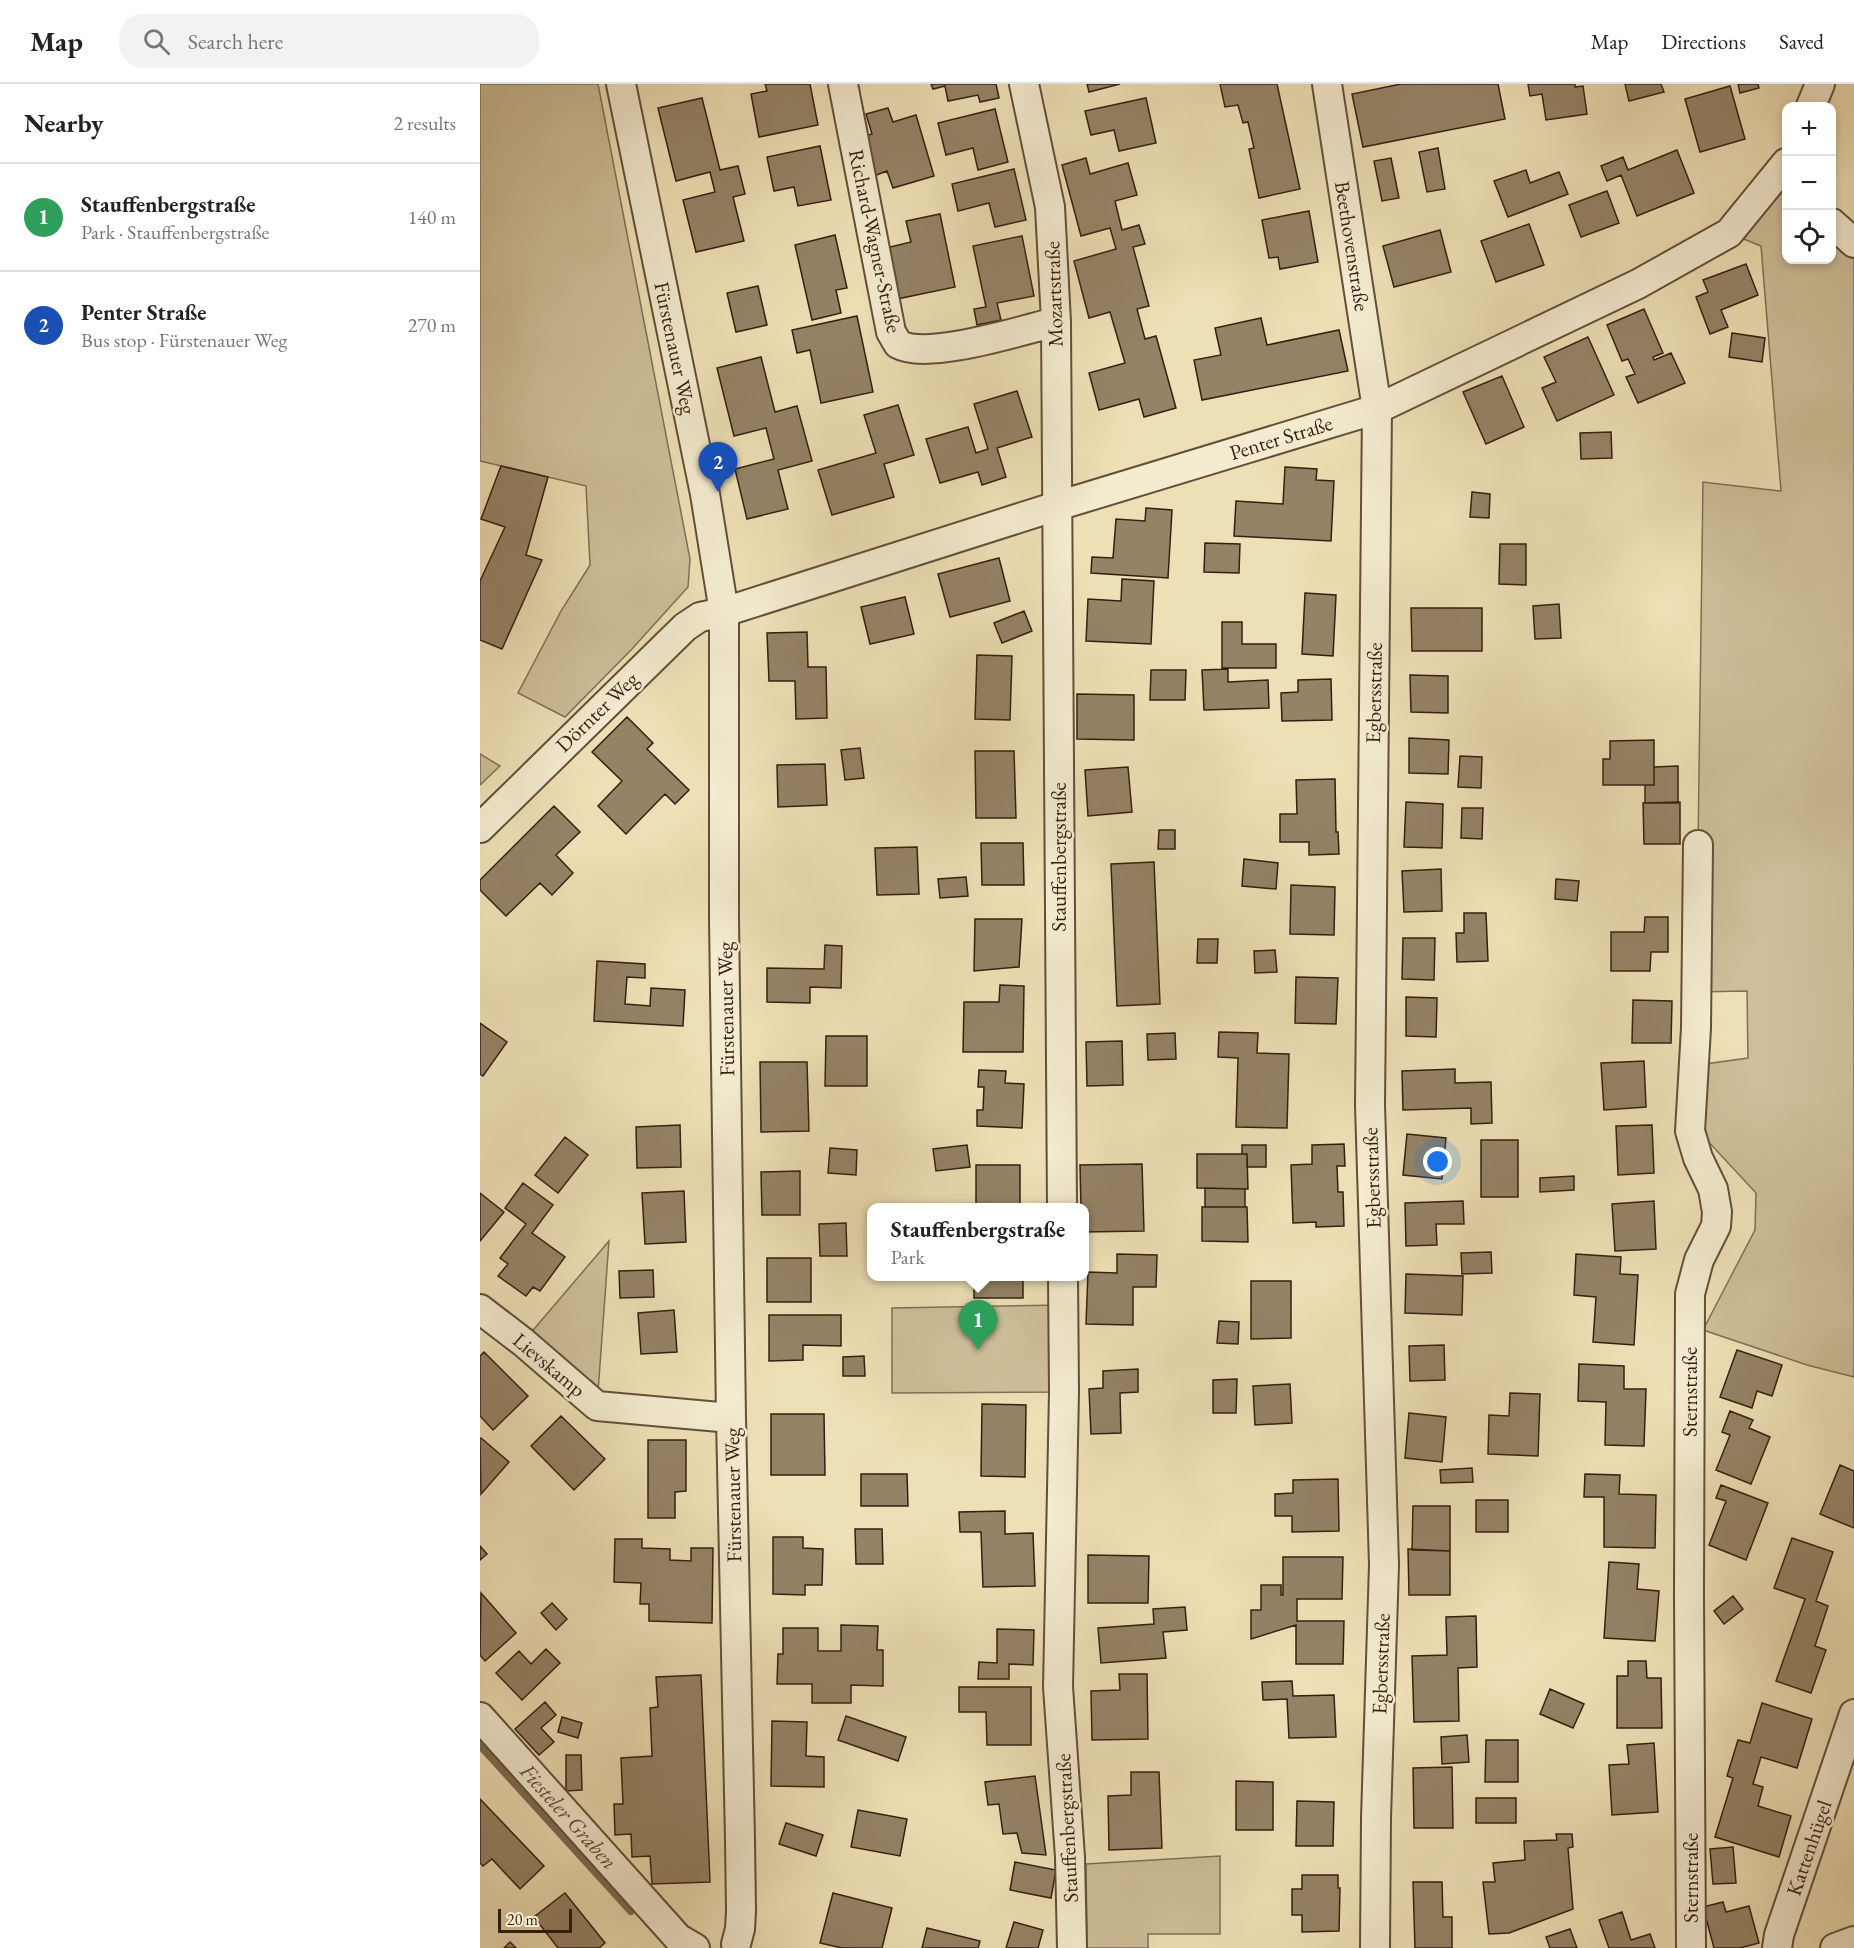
<!DOCTYPE html>
<html lang="en">
<head>
<meta charset="utf-8">
<style>
  body { margin:0; font-family:"EB Garamond",serif; background:#f2f2f2; color:#222 }
  .controls { position:absolute; right:18px; top:18px; display:grid; overflow:hidden; border-radius:12px; box-shadow:0 3px 9px #0003 }
  .controls button { width:54px; height:54px; display:grid; place-items:center; padding:0; border:0; border-bottom:2px solid #e0e0e0; background:#fff; color:#222; font:30px sans-serif }
  .scale { position:absolute; left:18px; bottom:15px; width:74px; box-sizing:border-box; padding-left:6px; border:3px solid #341f10; border-top:0; font-size:16px; line-height:21px; white-space:nowrap; color:#341f10; -webkit-text-stroke:4px #f4ebd0; paint-order:stroke }
  .you { position:absolute; left:958px; top:1078px; width:21px; height:21px; margin:-15px; border:4px solid #fff; border-radius:50%; background:#1a73e8; box-shadow:0 0 0 9px #1a73e833 }
  .badge { display:grid; place-items:center; width:39px; height:39px; border-radius:50%; background:#ea580c; color:#fff; font-size:20px; font-weight:700 }
  .pin { position:absolute; translate:-50% -50px; filter:drop-shadow(0 2px 3px #0008) }
  .pin::after { content:''; position:absolute; top:32px; width:21px; height:18px; background:inherit; clip-path:polygon(0 0,100% 0,50% 100%) }
  .popup { position:absolute; left:387px; top:1119px; width:222px; height:78px; box-sizing:border-box; display:grid; place-content:center; border-radius:12px; background:#fff; filter:drop-shadow(0 2px 4px #0005); font-size:20px; white-space:nowrap; color:#767676 }
  .popup b { font-size:22px; color:#222 }
  .popup::after { content:''; position:absolute; left:50%; top:100%; margin-left:-12px; border:12px solid transparent; border-top-color:#fff }
  .list { margin:0; padding:0; list-style:none }
  h2 { display:flex; justify-content:space-between; align-items:center; height:78px; margin:0; padding:0 24px; font-size:26px }
  h2 small { font-size:20px; font-weight:400; color:#767676 }
  .list li { display:grid; grid-template-columns:39px 1fr auto; gap:18px; align-items:center; box-sizing:border-box; height:108px; padding:0 24px; border-top:2px solid #e0e0e0 }
  .list b { display:block; font-size:22px; white-space:nowrap }
  .list p { margin:0; font-size:20px; white-space:nowrap; color:#767676 }
  .list em { font-size:20px; font-style:normal; color:#767676 }
  .icon { flex:none; width:33px; height:33px; fill:none; stroke:currentColor; stroke-width:2; stroke-linecap:round; stroke-linejoin:round }
  .map { position:relative; flex:none; width:1374px; height:1864px; overflow:hidden }
  header { display:flex; align-items:center; gap:36px; box-sizing:border-box; height:84px; padding:0 30px; background:#fff; border-bottom:2px solid #e0e0e0 }
  header strong { font-size:28px }
  nav { display:flex; gap:33px; margin-inline-start:auto; font-size:21px }
  .search { width:420px; height:54px; background:#f2f2f2; display:flex; align-items:center; gap:15px; box-sizing:border-box; padding:0 21px; border-radius:24px; color:#767676; font-size:22px }
  main { display:flex }
  aside { flex:1; background:#fff }
  .map>svg:first-child { display:block }
</style>
</head>
<body>
<header>
<strong>Map</strong>
<div class="search"><svg class="icon" aria-label="search" viewBox="0 0 24 24"><circle cx="10" cy="10" r="6"/><path d="M15 15l6 6"/></svg>Search here</div>
<nav><a>Map</a><a>Directions</a><a>Saved</a></nav>
</header>
<main>
<aside>
<h2>Nearby<small>2 results</small></h2>
<ul class="list">
<li><span class="badge" style="background:#2e9e5b">1</span><div><b>Stauffenbergstraße</b><p>Park · Stauffenbergstraße</p></div><em>140 m</em></li>
<li><span class="badge" style="background:#1a4fb4">2</span><div><b>Penter Straße</b><p>Bus stop · Fürstenauer Weg</p></div><em>270 m</em></li>
</ul>
</aside>
<div class="map">
<svg width="1374" height="1864" viewBox="0 0 1374 1864">
  <rect width="100%" height="100%" fill="#eee0b6"/>
  <filter id="stains"><feTurbulence type="fractalNoise" baseFrequency=".00333" numOctaves="4"/><feColorMatrix values="0 0 0 0 .2 0 0 0 0 .09 0 0 0 0 .02 0 0 0 .5 -.17"/></filter>
  <radialGradient id="worn" r=".72"><stop offset=".6" stop-color="#630" stop-opacity="0"/><stop offset="1" stop-color="#630" stop-opacity=".3"/></radialGradient>
  <path fill="#cebf9a" stroke="#816f55" stroke-width="1.5" d="M0,0H118L210,475L208,503L152,565L85,633L38,609L81,527L110,481L106,402L0,377Z
    M1306,98V176H1352V139L1374,159V1293L1327,1281L1223,1246L1275,1146L1276,1109L1224,1053L1218,981L1268,974L1267,907L1216,908L1223,398L1301,407L1281,162L1249,149Z
    M0,670L20,682L0,701Z
    M129,1157L117,1322L43,1258Z
    M583,1221L584,1308L412,1309V1224Z
    M740,1772V1850H668V1864H607L606,1780Z"/>
  <g fill="none" stroke-linecap="round" stroke-linejoin="round">
    <path stroke="#7e6b52" stroke-width="8" d="M0,1661L151,1827"/>
  </g>
  <path fill="#958366" stroke="#341f10" stroke-width="1.5" d="M285,0H330L338,41L279,53L271,10L287,7Z
    M451,0H516L519,14L500,18L498,11L468,17L465,2L453,5Z
    M607,0H640L609,8Z
    M740,0H797L820,105L779,114L769,65L774,64L768,38L763,39L758,21L745,23Z
    M921,0H1018L1025,35L883,63L872,10Z
    M1048,0H1095V3L1103,2L1107,30L1066,36L1062,10L1050,12Z
    M1145,0H1181L1184,8L1149,17Z
    M1258,0H1278L1279,4L1260,9Z
    M1250,2L1265,55L1220,68L1205,15Z
    M222,14L240,86L258,82L265,110L253,113L264,157L216,168L203,116L235,108L230,88L196,97L178,24Z
    M666,14L676,59L639,67L634,46L611,51L605,27Z
    M408,24L413,38L436,31L454,92L413,104L407,87L394,92L382,53L392,50L386,30Z
    M515,25L528,78L498,86L493,64L466,71L458,39Z
    M340,62L351,116L318,122L314,103L294,107L287,73Z
    M958,64L965,105L947,108L939,68Z
    M1197,66L1214,109L1157,132L1141,91L1127,97L1121,82L1143,73L1148,86Z
    M606,74L610,90L648,79L657,111L635,117L642,146L659,141L665,160L653,163L669,222L657,225L665,255L676,252L696,324L664,333L659,315L619,326L609,289L645,279L630,228L609,234L594,177L636,165L630,144L601,152L582,81Z
    M911,74L919,114L902,117L894,77Z
    M534,85L546,136L515,143L509,119L478,127L472,100Z
    M1046,86L1050,99L1079,88L1088,110L1028,133L1014,97Z
    M1127,107L1139,139L1101,153L1089,121Z
    M829,127L838,178L800,185L798,173L789,174L782,136Z
    M460,130L475,203L417,215L406,164L431,158L426,137Z
    M1049,140L1064,181L1016,198L1001,157Z
    M960,146L971,188L914,203L903,162Z
    M355,151L367,204L356,206L361,229L332,236L315,161Z
    M542,152L554,212L517,219L521,236L497,241L494,225L506,223L493,162Z
    M1266,180L1278,211L1241,226L1248,243L1230,250L1216,213L1228,208L1223,196Z
    M278,202L287,241L256,248L247,209Z
    M1164,225L1183,269L1173,273L1174,276L1191,269L1205,299L1158,319L1146,293L1155,290L1148,275L1142,277L1127,241Z
    M377,232L393,308L341,319L330,266L317,269L312,246Z
    M781,234L787,261L859,246L868,287L722,316L714,276L741,271L735,244Z
    M1252,249L1285,254L1282,278L1249,273Z
    M1108,253L1134,311L1077,337L1062,304L1076,298L1064,273Z
    M281,273L295,328L317,322L332,377L298,386L308,425L267,435L255,385L294,375L286,344L254,352L237,284Z
    M1022,292L1044,343L1006,360L983,308Z
    M537,307L552,353L517,364L526,393L502,401L498,388L460,399L446,355L488,343L496,369L508,365L494,320Z
    M418,321L434,371L404,380L414,413L352,431L338,386L396,369L384,331Z
    M1131,348L1132,374L1101,375L1100,349Z
    M21,382L68,393L46,471L62,476L22,565L0,556V497L25,443L1,435Z
    M805,383L837,385L836,396L854,397L851,457L754,452L756,417L803,420Z
    M992,408L1010,410L1009,434L990,433Z
    M666,424L692,426L688,494L611,489L612,473L633,474L636,435L665,437Z
    M725,459L760,460L759,489L724,488Z
    M1020,460H1046V501L1019,500Z
    M519,474L530,517L470,533L458,490Z
    M642,495L674,497L671,560L606,557L608,515L641,517Z
    M825,509L856,511L853,572L822,570Z
    M425,513L434,550L390,560L381,523Z
    M1079,520L1081,554L1055,555L1053,522Z
    M931,524H1002V567H932Z
    M544,527L552,547L522,559L514,539Z
    M742,538H762V560H796V584H742Z
    M327,548L328,583H346L347,634L316,635L315,597H289L287,549Z
    M497,571L532,572L530,636L495,635Z
    M748,585V598L788,596L789,624L724,626L722,586Z
    M671,586H706L705,616H670Z
    M930,591L968,592V629L931,628Z
    M851,595L852,636L802,637L801,609L818,608V596Z
    M597,610L654,611V656L597,655Z
    M147,633L173,659L167,665L209,706L195,720L185,710L146,750L118,722L142,697L112,668Z
    M929,654L969,656L968,690L929,689Z
    M1174,656V701H1123V675H1130V657Z
    M380,664L384,694L365,696L361,666Z
    M495,667H534L536,734H496Z
    M980,672L1002,673L1001,704L978,703Z
    M345,680L347,721L298,723L297,681Z
    M1198,682V719H1165V701H1174V683Z
    M648,683L652,728L608,732L605,686Z
    M855,695L856,748H858L859,770L829,771V758H800V730H817L816,696Z
    M926,718L963,720L962,764L924,763Z
    M1200,718V760H1164L1163,719Z
    M74,722L100,748L76,771L93,789L72,811L60,799L26,832L0,806V796Z
    M982,724H1003L1002,755L981,754Z
    M679,746H695V765H678Z
    M501,759H543L544,801H502Z
    M437,763L439,810L397,811L395,764Z
    M764,775L798,779L796,805L762,802Z
    M674,778L680,920L637,922L631,780Z
    M961,785L962,827L924,828L922,787Z
    M486,793L488,812L460,814L458,795Z
    M1076,795L1099,797L1097,817L1075,815Z
    M811,801L855,803L854,851L810,850Z
    M984,829H1006L1008,877L977,878L976,849H984Z
    M1165,833H1188V868H1171L1170,887H1131V848H1164Z
    M495,835H542L539,883L494,887Z
    M923,854H955L954,896L922,895Z
    M718,855H738L737,879H717Z
    M345,861L362,862L361,904L330,903V919L287,918V884L344,885Z
    M795,866L797,888L775,889L774,867Z
    M117,877L165,880V894L147,893L145,920L170,922L171,904L205,906L203,942L114,937Z
    M816,893L858,894L856,940L815,939Z
    M520,901L544,902L543,968H483L484,918H519Z
    M926,913L957,914L956,953L926,952Z
    M1153,916L1192,917L1191,959H1152Z
    M0,939L27,958L3,992L0,990Z
    M739,948L778,949L777,969L809,970L807,1044L756,1043L758,974L738,973Z
    M695,949L696,975L668,976L667,950Z
    M346,952H387V1002H345Z
    M642,957L643,1001L607,1002L606,958Z
    M1164,977L1166,1023L1124,1026L1121,979Z
    M280,978H327L329,1047L281,1048Z
    M975,985V999L1011,998L1012,1039L991,1040V1024L923,1026L922,987Z
    M499,986L526,987L525,999L544,1000L542,1044L497,1042V1026H503L504,1003H498Z
    M200,1041L201,1083L157,1084L156,1043Z
    M1172,1041L1174,1089L1138,1091L1136,1042Z
    M927,1050L966,1054L962,1095L923,1091Z
    M85,1053L108,1071L78,1109L55,1091Z
    M1001,1056H1038V1113H1001Z
    M864,1060L865,1082H857L858,1108H863L864,1142L836,1143V1138L813,1139L811,1081L832,1080V1061Z
    M487,1061L490,1083L456,1087L453,1065Z
    M762,1061H786V1083H767V1070H762Z
    M350,1064L377,1066L376,1091L348,1089Z
    M717,1070H767L768,1105L717,1104Z
    M662,1080L664,1147L604,1148V1124H601L600,1081Z
    M496,1081H540V1124H496Z
    M320,1087V1131H282L281,1088Z
    M1094,1092V1106L1060,1108V1094Z
    M43,1099L73,1121L52,1149L85,1173L60,1207L53,1203L46,1212L18,1192L28,1180L20,1174L46,1140L25,1124Z
    M725,1104L765,1105V1123H725Z
    M204,1107L206,1158L165,1160L162,1109Z
    M0,1109L24,1128L0,1157Z
    M983,1117L984,1140H956L957,1161L926,1162L925,1119Z
    M1174,1117L1176,1165L1135,1167L1132,1120Z
    M722,1123H767L768,1158L722,1157Z
    M366,1139L367,1172H340L339,1140Z
    M1011,1168L1012,1189L982,1190L981,1169Z
    M637,1170L677,1171L676,1203H653V1241L606,1240L608,1188L637,1189Z
    M1096,1170L1141,1173L1140,1190L1158,1191L1154,1261L1113,1258L1116,1213L1094,1211Z
    M287,1174H331V1218H287Z
    M173,1186L174,1213L140,1214L139,1187Z
    M926,1190L983,1192L982,1231L925,1229Z
    M494,1192H543V1214H494Z
    M771,1197H811V1254L771,1255Z
    M194,1226L197,1268L161,1270L158,1229Z
    M289,1231H361V1262L323,1261V1276L289,1277Z
    M739,1237L759,1238L758,1260L737,1259Z
    M964,1261L965,1296L930,1297L929,1262Z
    M1257,1266L1302,1281L1292,1312L1277,1307L1272,1324L1240,1313Z
    M4,1268L48,1312L13,1346L0,1332V1272Z
    M384,1272L385,1292H363V1273Z
    M1099,1280L1144,1282V1305H1166L1164,1362L1125,1361L1126,1318L1098,1317Z
    M658,1285V1308L640,1309L641,1349L611,1350L609,1305L623,1304V1287Z
    M757,1295L756,1329H733V1296Z
    M810,1300L812,1339L775,1341L773,1302Z
    M1030,1309L1060,1310L1058,1372L1008,1370L1009,1331L1029,1332Z
    M502,1320L546,1321L545,1393L501,1392Z
    M1250,1327L1273,1336L1269,1344L1290,1353L1271,1400L1236,1386L1250,1351L1242,1348Z
    M929,1329L966,1333L962,1378L925,1374Z
    M291,1330H344L345,1391H291Z
    M81,1332L125,1375L94,1406L51,1362Z
    M1,1354L29,1378L1,1410L0,1355Z
    M168,1356H206V1407L195,1408V1434H168Z
    M1360,1381L1374,1387V1444L1340,1430Z
    M992,1384L993,1398L961,1399L960,1386Z
    M381,1390H427L428,1422H381Z
    M1105,1390L1140,1391L1139,1410L1176,1411L1175,1464L1124,1463V1413H1104Z
    M858,1395L859,1447L812,1448V1432H795V1410L813,1409V1396Z
    M1241,1401L1288,1419L1266,1476L1229,1461L1246,1417L1236,1414Z
    M996,1416H1028V1448H996Z
    M933,1422H970V1467L932,1466Z
    M525,1427V1450L553,1449L555,1502L503,1503L501,1448H480L479,1428Z
    M375,1445H402L403,1480H376Z
    M293,1453H323V1464L343,1465L342,1501H325V1511L293,1510Z
    M1312,1454L1353,1468L1336,1517L1348,1522L1335,1562L1346,1566L1331,1609L1296,1597L1325,1515L1294,1504Z
    M135,1455H162V1464L190,1465V1476L211,1477V1464H233L232,1539L169,1537V1520H160L161,1499L134,1498Z
    M0,1462L7,1470L0,1476Z
    M928,1465L970,1467V1511H929Z
    M608,1471L669,1472L668,1519H608Z
    M803,1473H863L862,1515H817V1537H864L863,1580H816V1541L771,1555V1526H781V1501H801V1511H803Z
    M1129,1478L1159,1480L1157,1505L1179,1507L1175,1557L1124,1554Z
    M1,1509L36,1549L5,1577L0,1571Z
    M1253,1512L1263,1525L1244,1540L1234,1527Z
    M72,1519L87,1535L76,1546L61,1529Z
    M705,1523L707,1546L683,1548L686,1574L621,1579L618,1544L674,1540L673,1525Z
    M996,1532L997,1583L978,1584L979,1637L934,1638L932,1572L967,1571L966,1533Z
    M361,1541L398,1542L397,1566H403V1602L371,1601V1619H332V1600H297L298,1570H303V1544H338V1567H361Z
    M517,1545L554,1546L553,1581L529,1580V1595H498L499,1578L517,1579Z
    M66,1565L80,1579L42,1616L16,1589L39,1567L51,1580Z
    M1148,1577H1166L1167,1594H1181L1182,1644H1137V1592H1148Z
    M639,1590H667L668,1655L612,1656L611,1607L640,1606Z
    M221,1591L230,1798L172,1800L170,1772L152,1773L151,1750L135,1751L134,1720H143L141,1674L172,1672L170,1624L178,1623L176,1593Z
    M812,1597L813,1612L854,1611L856,1653L809,1654L807,1615L783,1616L782,1598Z
    M479,1603H551V1661H507L506,1628H479Z
    M1070,1605L1104,1620L1093,1644L1060,1630Z
    M65,1618L76,1631L61,1644L74,1658L59,1671L35,1645Z
    M1282,1619L1332,1635L1317,1684L1281,1673L1273,1700L1283,1703L1278,1722L1311,1732L1299,1773L1235,1753L1253,1694L1247,1692L1258,1656L1270,1659Z
    M366,1632L426,1653L418,1677L358,1656Z
    M82,1633L102,1639L98,1654L78,1648Z
    M292,1637L327,1638L326,1672L344,1673V1703L291,1702Z
    M987,1651L989,1678L962,1680L961,1653Z
    M1006,1656H1038V1698H1005Z
    M1174,1659L1178,1728L1132,1731L1129,1681L1149,1680L1147,1661Z
    M86,1671H101L102,1706L86,1707Z
    M972,1683L973,1744H934L933,1684Z
    M651,1688H679L682,1764L629,1766L628,1712L651,1711Z
    M555,1692L566,1771L542,1769L537,1749L523,1750L519,1720L508,1721L505,1698Z
    M756,1697L793,1698V1746H756Z
    M996,1714H1036V1739H996Z
    M0,1715L64,1782L40,1805L12,1775L3,1782L0,1779Z
    M817,1717L854,1718L853,1762H816Z
    M378,1726L427,1735L420,1772L371,1763Z
    M306,1739L343,1751L336,1772L299,1760Z
    M1076,1750H1092L1093,1763L1088,1764L1093,1825L1029,1849L1009,1850L1003,1798H1015L1013,1779L1045,1776L1044,1757L1077,1756Z
    M1253,1763L1256,1799L1233,1800L1230,1765Z
    M535,1778L576,1786L571,1814L530,1806Z
    M822,1791H858V1804H860L859,1847L822,1848V1831H812V1805H822Z
    M933,1798H962L963,1833H972V1864H935Z
    M85,1809L125,1859L119,1864H78L54,1833Z
    M353,1809L412,1824L402,1864H362L340,1859Z
    M1243,1818L1246,1828L1269,1822L1279,1859L1260,1864H1234L1223,1823Z
    M1142,1828L1151,1856L1170,1850L1175,1864H1129L1119,1836Z
    M534,1838L563,1846L558,1864H526Z
    M447,1844L500,1857L498,1864H442Z
    M1090,1845L1097,1864H1070L1066,1853Z
    M30,1858L36,1864H24Z"/>
  <g fill="none" stroke-linecap="round" stroke-linejoin="round">
    <defs>
      <path id="minor" d="M141,0L225,410L244,528V835L251,1334L260,1756L261,1827L260,1845L256,1860
        M363,0L411,248L418,260C447,277 542,246 576,238
        M544,0L570,123L576,238L582,1124
        M847,0L897,325L890,1021L904,1481L896,1734L895,1864
        M1331,22L1340,0
        M1352,139L1374,159
        M0,744L205,543L220,533L244,528L577,422L897,325L1158,200L1249,149L1306,79
        M583,1192L584,1308L578,1603L590,1773L592,1864
        M0,1225L43,1258L117,1322L251,1334
        M0,1633L198,1854L215,1864
        M1211,1864L1209,1512L1210,1210L1219,1176L1236,1142L1237,1128L1233,1105L1218,1074L1210,1047L1216,944L1218,761
        M1297,1864L1299,1851L1374,1630
        M1355,1864L1374,1857"/>
    </defs>
    <use href="#minor" stroke="#624f3a" stroke-width="32"/>
    <use href="#minor" stroke="#f4ebd0" stroke-width="28"/>
  </g>
  <g text-anchor="middle" stroke-width="5" stroke-linejoin="round" paint-order="stroke">
    <g font-size="21" fill="#341f10" stroke="#f4ebd0">
      <text transform="translate(395 157) rotate(78)" y="7">Richard-Wagner-Straße</text>
      <text transform="translate(872 162) rotate(81)" y="7">Beethovenstraße</text>
      <text transform="translate(574 210) rotate(-92)" y="7">Mozartstraße</text>
      <text transform="translate(195 264) rotate(78)" y="7">Fürstenauer Weg</text>
      <text transform="translate(801 354) rotate(-17)" y="7">Penter Straße</text>
      <text transform="translate(894 609) rotate(-89)" y="7">Egbersstraße</text>
      <text transform="translate(117 628) rotate(-44)" y="7">Dörnter Weg</text>
      <text transform="translate(579 773) rotate(-90)" y="7">Stauffenbergstraße</text>
      <text transform="translate(246 925) rotate(-91)" y="7">Fürstenauer Weg</text>
      <text transform="translate(892 1094) rotate(-92)" y="7">Egbersstraße</text>
      <text transform="translate(69 1281) rotate(40)" y="7">Lievskamp</text>
      <text transform="translate(1210 1308) rotate(-90)" y="7">Sternstraße</text>
      <text transform="translate(253 1411) rotate(-91)" y="7">Fürstenauer Weg</text>
      <text transform="translate(901 1580) rotate(-88)" y="7">Egbersstraße</text>
      <text transform="translate(587 1744) rotate(-93)" y="7">Stauffenbergstraße</text>
      <text transform="translate(1329 1764) rotate(-71)" y="7">Kattenhügel</text>
      <text transform="translate(1211 1794) rotate(-90)" y="7">Sternstraße</text>
    </g>
    <g font-size="22" font-style="italic" fill="#5f4b36" stroke="#f4ebd0">
      <text transform="translate(89 1732) rotate(48)" y="8">Fiesteler Graben</text>
    </g>
  </g>
  <rect width="100%" height="100%" filter="url(#stains)"/>
  <rect width="100%" height="100%" fill="url(#worn)"/>
</svg>
<div class="controls">
<button>+</button>
<button>−</button>
<button><svg class="icon" aria-label="locate" viewBox="0 0 24 24"><circle cx="12" cy="12" r="6"/><path d="M12 2v4M12 18v4M2 12h4M18 12h4"/></svg></button>
</div>
<div class="scale">20 m</div>
<div class="you"></div>
<div class="pin badge" style="left:498px;top:1266px;background:#2e9e5b">1</div>
<div class="popup"><b>Stauffenbergstraße</b>Park</div>
<div class="pin badge" style="left:238px;top:408px;background:#1a4fb4">2</div>
</div>
</main>
</body>
</html>
